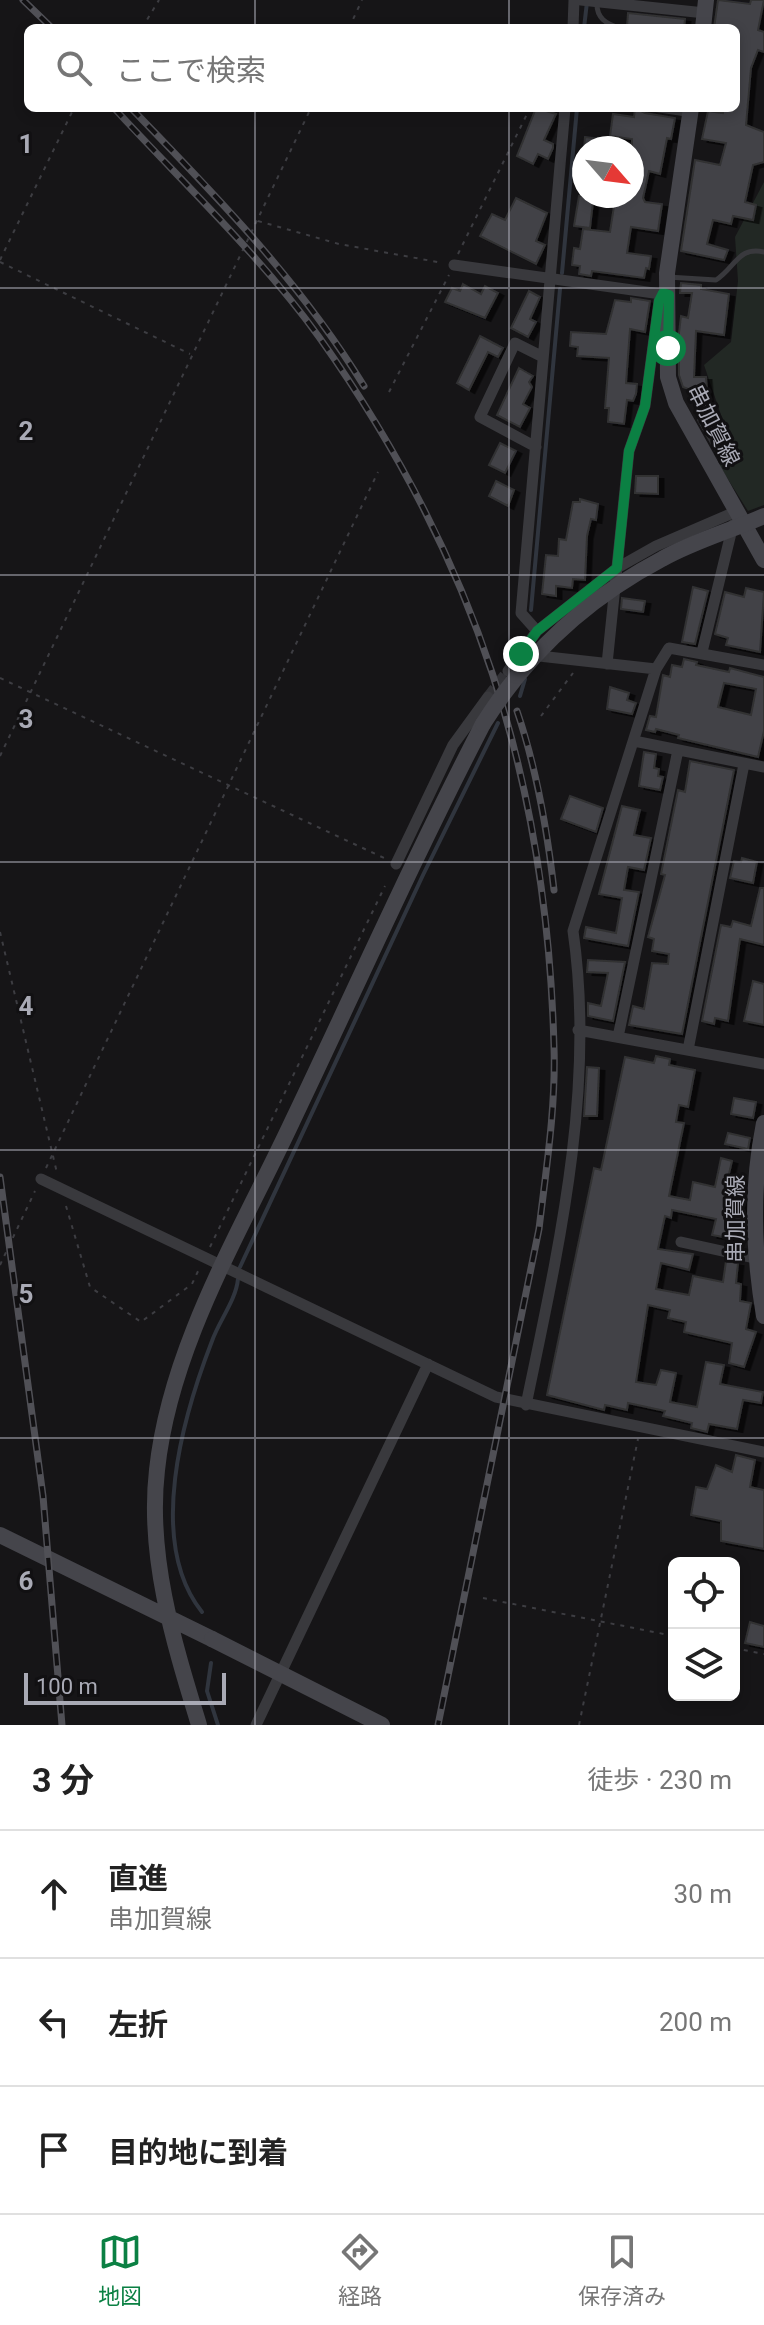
<!DOCTYPE html>
<html lang="ja">
<head>
<meta charset="utf-8">
<style>
  body { margin:0; font-family:Roboto,"Noto Sans JP",sans-serif; background:#f6f6f6; color:#222 }
  .controls { position:absolute; right:24px; bottom:24px; display:grid; overflow:hidden; border-radius:12px; box-shadow:0 4px 12px #0003 }
  .controls button { width:72px; height:72px; display:grid; place-items:center; padding:0; border:0; border-bottom:2px solid #e0e0e0; background:#fff; color:#222; font:40px sans-serif }
  .compass { position:absolute; left:572px; top:136px; width:72px; height:72px; border-radius:50%; background:#fff; box-shadow:0 4px 12px #0003; rotate:118deg }
  .scale { position:absolute; left:24px; bottom:20px; width:202px; box-sizing:border-box; padding-left:8px; border:4px solid #a9aab5; border-top:0; font-size:22px; line-height:28px; white-space:nowrap; color:#a9aab5; -webkit-text-stroke:6px #111012; paint-order:stroke }
  .stop { position:absolute; width:24px; height:24px; margin:-18px; border:6px solid #0b8043; border-radius:50%; background:#fff }
  .stop.end { background:#0b8043; border-color:#fff; box-shadow:0 2px 8px #0008 }
  .list { margin:0; padding:0; list-style:none }
  h2 { display:flex; justify-content:space-between; align-items:center; height:104px; margin:0; padding:0 32px; font-size:34px }
  h2 small { font-size:26px; font-weight:400; color:#767676 }
  .list li { display:grid; grid-template-columns:52px 1fr auto; gap:24px; align-items:center; box-sizing:border-box; height:128px; padding:0 32px; border-top:2px solid #e0e0e0 }
  .list b { display:block; font-size:30px; white-space:nowrap }
  .list p { margin:0; font-size:26px; white-space:nowrap; color:#767676 }
  .list em { font-size:26px; font-style:normal; color:#767676 }
  .icon { flex:none; width:44px; height:44px; fill:none; stroke:currentColor; stroke-width:2; stroke-linecap:round; stroke-linejoin:round }
  .map { position:relative; flex:none; width:764px; height:1725px; overflow:hidden }
  .search { position:absolute; background:#fff; box-shadow:0 4px 12px #0003; left:24px; right:24px; top:24px; height:88px; display:flex; align-items:center; gap:20px; box-sizing:border-box; padding:0 28px; border-radius:12px; color:#767676; font-size:30px }
  .sheet { height:488px; background:#fff }
  nav { display:flex; justify-content:space-around; align-items:center; box-sizing:border-box; height:112px; border-top:2px solid #e0e0e0; background:#fff; font-size:22px; color:#767676 }
  nav a { display:grid; justify-items:center; gap:4px }
  nav .on { color:#0b8043 }
  .map>svg:first-child { display:block }
</style>
</head>
<body>
<div class="map">
<svg width="764" height="1725" viewBox="0 0 764 1725">
  <defs>
    <filter id="shadow"><feDropShadow dx="5.5" dy="3" stdDeviation="0" flood-color="#0009"/></filter>
  </defs>
  <rect width="100%" height="100%" fill="#161517"/>
  <path fill="#222824" d="M764,182V505L748,511L719,465L735,456L704,365L731,342L738,281L735,237Z"/>
  <g fill="none" stroke-linecap="round" stroke-linejoin="round">
    <path stroke="#30353e" stroke-width="4" d="M584,28L587,2
      M562,273L577,108
      M531,610L560,289
      M520,696L525,679
      M240,1267L423,875L498,723
      M202,1612C146,1542 183,1416 212,1341C219,1321 236,1300 238,1279
      M211,1663L207,1691L218,1725"/>
  </g>
  <path fill="#434347" stroke="#303033" stroke-width="2" fill-rule="evenodd" filter="url(#shadow)" d="M718,0L750,4L751,0H764L758,30L764,32V52L758,50L751,68L746,125L764,132V162L753,165L745,202L756,205L753,220L733,216L731,224L713,220L707,244L728,250L724,260L681,251L695,160L720,165L726,143L702,139L708,111L723,113V108H736V28H714Z
    M628,13L685,19L684,28L627,27Z
    M536,108L556,114L544,140L553,144V148L548,159L538,154L533,164L517,156Z
    M635,108L645,113L675,118L671,139L667,138L660,174L649,171L643,198L645,202L662,204L658,231L631,227L627,253L651,256L649,269L646,268L644,278L592,271L591,276L579,274L580,266L572,265L574,248L580,249L583,229L610,232L614,206L593,202L590,228L574,226L579,196H632V139L610,136L613,114L634,117Z
    M585,137L619,141L618,148H584Z
    M516,198L547,213L536,241L545,245L536,264L480,236L492,214L505,220Z
    M681,283L701,285V289L729,294L724,335L696,331L694,377H706L708,404L731,454L720,459L698,420L701,412L696,392L683,387L679,375V333L681,316L688,318L692,293H680Z
    M463,284L481,294L485,286L498,293L485,318L445,302L452,288L460,291Z
    M529,291L540,297L530,319L536,322L528,337L511,328Z
    M631,298L650,301L645,332L630,329L626,383L637,384L636,394L633,401L627,400L624,424L608,422L609,408H605L609,358L577,356L578,347L570,346L571,332L606,334L615,300L631,302Z
    M480,336L503,348L498,357L488,352L469,390L457,383Z
    M519,368L533,376L529,382L532,387L523,404L530,408L520,427L497,415Z
    M500,443L516,451L505,473L489,465Z
    M636,476H658V494L635,493Z
    M496,481L514,490L508,506L489,496Z
    M580,499L598,504L596,520L591,519L587,536L585,580L573,579L572,588L556,586V596L542,594L546,555L558,556L559,539L566,540L573,502H580Z
    M693,587L708,591L695,644L682,642Z
    M746,588L764,592L760,652L726,645L728,638L715,634L725,592L744,597Z
    M622,598L645,601L643,612L621,609Z
    M684,659L697,662L696,665L729,672L730,668L764,677V731L758,757L678,738L679,735L656,729L655,732L646,730L650,716L656,717L663,675L670,677L672,665L682,667ZM724,683L756,689L751,715L718,707Z
    M610,687L629,693L627,700L636,703L632,714L607,709Z
    M644,752L656,754L654,768L659,769L658,776L663,777L660,790L639,786Z
    M690,761L734,770L682,1034L629,1025L633,1006L644,1009L652,963L668,964L669,954L652,951L654,939L648,937L665,875L661,874L678,790L685,792Z
    M570,796L603,808L596,832L561,819Z
    M622,806L640,810L634,835L651,838L644,870L628,867L624,890L639,892L628,946L584,938L586,927L616,933L622,898L599,894Z
    M742,858L757,862L753,883L730,878L734,861L741,862Z
    M760,888H764V945L740,939L728,1021L715,1018L714,1024L702,1021L721,925L731,927L733,921L751,926Z
    M588,960L625,962L613,1021L588,1016V1003L601,1006L608,973L587,972Z
    M753,981L764,984V1025L744,1021Z
    M656,1056L670,1059L669,1065L695,1070L688,1107L679,1105L676,1122L684,1123L669,1196L690,1200L693,1182L715,1187L721,1158L732,1161L724,1195L744,1199L738,1236L730,1234L729,1238L712,1235L716,1219L672,1210L671,1218L665,1216L658,1249L693,1254L689,1270L661,1263L656,1289L689,1295L693,1276L723,1282L726,1261L738,1263L736,1283L741,1284L740,1301L751,1303L746,1329L756,1332L744,1367L729,1363L732,1343L684,1332L686,1322L668,1318L670,1310L648,1305L636,1382L656,1385L661,1370L676,1373L670,1402L697,1407L706,1362L724,1365L720,1384L763,1392L761,1403L743,1400L737,1429L709,1424L707,1432L691,1428L692,1423L663,1416L665,1411L628,1403L627,1410L605,1405L604,1410L547,1395L594,1168L601,1170L625,1057L654,1063Z
    M587,1067L599,1068L597,1116H584Z
    M734,1098L756,1102L753,1118L731,1114Z
    M728,1133L750,1138L748,1149L725,1144Z
    M736,1455L755,1460L750,1487L764,1490V1549L721,1541V1521L691,1515L696,1487L707,1489L716,1465L732,1472Z
    M750,1622L764,1626V1647L745,1643Z"/>
  <g fill="none" stroke-linecap="round" stroke-linejoin="round">
    <path stroke="#333337" stroke-width="11" stroke-dasharray="11 5.5" stroke-linecap="butt" d="M488,697L508,671"/>
    <path stroke="#3d3d42" stroke-width="2" stroke-dasharray="4 6" stroke-linecap="butt" d="M142,28L159,0
      M349,28L362,0
      M258,221L339,244L443,263
      M458,254L530,108
      M0,260L74,108
      M0,262L190,354
      M389,392L449,275
      M0,678L384,858
      M541,716L573,673
      M0,756L311,108
      M0,932L57,1173
      M46,1168L378,472
      M66,1206L90,1287L141,1322L192,1284L200,1267
      M210,1247L385,886
      M0,1265L35,1191
      M483,1598L674,1636
      M734,1648L764,1654
      M579,1725L638,1439"/>
    <path stroke="#39393d" stroke-width="5" d="M597,2C596,18 606,24 620,28
      M646,108L686,114
      M668,277L716,280C735,268 738,246 764,252"/>
    <path stroke="#39393d" stroke-width="11" d="M581,0L705,13
      M573,28L574,0
      M565,108L521,613L537,631L617,568L656,546L735,512
      M454,265L668,295
      M536,447L480,417L515,343L543,357
      M702,652L733,525
      M521,654L656,669
      M607,664L629,451L645,406L659,301L663,293
      M508,671L537,631
      M634,741L764,767
      M396,864L453,745L488,697
      M578,1030L764,1064
      M618,1037L678,750
      M688,1050L744,764
      M41,1179L496,1397L764,1452
      M681,1242L754,1258
      M526,1405C558,1251 596,1088 573,931L656,669L669,648L764,665
      M256,1725L428,1364"/>
    <path stroke="#45454b" stroke-width="16" d="M703,28L706,0
      M691,108L667,273L668,377L676,403L764,560
      M764,1123C751,1188 753,1250 764,1316
      M0,1535L212,1639
      M199,1725C174,1643 147,1557 157,1470C170,1347 240,1233 292,1122C355,990 415,855 483,724"/>
    <defs>
      <path id="rail" d="M23,0L52,28
        M114,108C183,183 259,254 319,337C475,556 547,779 554,1047C556,1107 546,1170 539,1229L438,1725
        M131,108C218,198 298,279 364,386
        M517,711C537,770 547,828 554,890
        M0,1177L43,1496L62,1725"/>
    </defs>
    <use href="#rail" stroke="#505056" stroke-width="7"/>
    <use href="#rail" stroke="#111012" stroke-width="4" stroke-dasharray="12" stroke-linecap="butt"/>
    <path stroke="#45454b" stroke-width="16" d="M483,724C527,654 588,598 662,559C694,541 730,531 764,516
      M212,1639L382,1725"/>
  </g>
  <g fill="none" stroke-linecap="round" stroke-linejoin="round">
    <path stroke="#0b8043" stroke-width="10" d="M521,654L537,631L617,568L629,451L645,406L659,301L663,293L669,295L668,348"/>
  </g>
  <path fill="none" stroke="#a9aab5" stroke-width="2" stroke-opacity="0.55" d="M255,0V28M509,0V28M255,108V1725M509,108V1725M0,288H764M0,575H764M0,862H764M0,1150H764M0,1438H764"/>
  <g text-anchor="middle" stroke-width="6" stroke-linejoin="round" paint-order="stroke">
    <g font-size="22" fill="#a9aab5" stroke="#111012">
      <text transform="translate(714 425) rotate(63)" y="8">串加賀線</text>
      <text transform="translate(735 1219) rotate(-90)" y="8">串加賀線</text>
    </g>
  </g>
  <g font-size="26" text-anchor="middle" font-weight="bold" fill="#a9aab5" stroke="#111012" stroke-width="6" stroke-linejoin="round" paint-order="stroke">
    <text x="26" y="153">1</text>
    <text x="26" y="440">2</text>
    <text x="26" y="728">3</text>
    <text x="26" y="1015">4</text>
    <text x="26" y="1303">5</text>
    <text x="26" y="1590">6</text>
  </g>
</svg>
<div class="controls">
<button><svg class="icon" aria-label="locate" viewBox="0 0 24 24"><circle cx="12" cy="12" r="6"/><path d="M12 2v4M12 18v4M2 12h4M18 12h4"/></svg></button>
<button><svg class="icon" aria-label="layers" viewBox="0 0 24 24"><path d="M12 4l9 5-9 5-9-5zM3 14l9 5 9-5"/></svg></button>
</div>
<svg class="compass" viewBox="-18 -18 36 36"><path d="M0-13l5 13h-10z" fill="#e53935"/><path d="M0 13l5-13h-10z" fill="#767676"/></svg>
<div class="scale">100 m</div>
<div class="stop" style="left:668px;top:348px"></div>
<div class="stop end" style="left:521px;top:654px"></div>
<div class="search"><svg class="icon" aria-label="search" viewBox="0 0 24 24"><circle cx="10" cy="10" r="6"/><path d="M15 15l6 6"/></svg>ここで検索</div>
</div>
<section class="sheet">
<h2>3 分<small>徒歩 · 230 m</small></h2>
<ul class="list">
<li><svg class="icon" aria-label="ahead" viewBox="0 0 24 24"><path d="M12 20V5M6 11l6-6 6 6"/></svg><div><b>直進</b><p>串加賀線</p></div><em>30 m</em></li>
<li><svg class="icon" aria-label="left" viewBox="0 0 24 24"><path d="M17 20v-9H6M10 6l-5 5 5 5"/></svg><div><b>左折</b></div><em>200 m</em></li>
<li><svg class="icon" aria-label="arrive" viewBox="0 0 24 24"><path d="M6 21V4h12l-3 4 3 4H6"/></svg><div><b>目的地に到着</b></div></li>
</ul>
</section>
<nav>
<a class="on"><svg class="icon" aria-label="map" viewBox="0 0 24 24"><path d="M3 6l6-2 6 2 6-2v14l-6 2-6-2-6 2zM9 4v14M15 6v14"/></svg>地図</a>
<a><svg class="icon" aria-label="directions" viewBox="0 0 24 24"><path d="M12 3l9 9-9 9-9-9zM9 14v-3h6M13 9l2 2-2 2"/></svg>経路</a>
<a><svg class="icon" aria-label="saved" viewBox="0 0 24 24"><path d="M7 4h10v16l-5-4-5 4z"/></svg>保存済み</a>
</nav>
</body>
</html>
